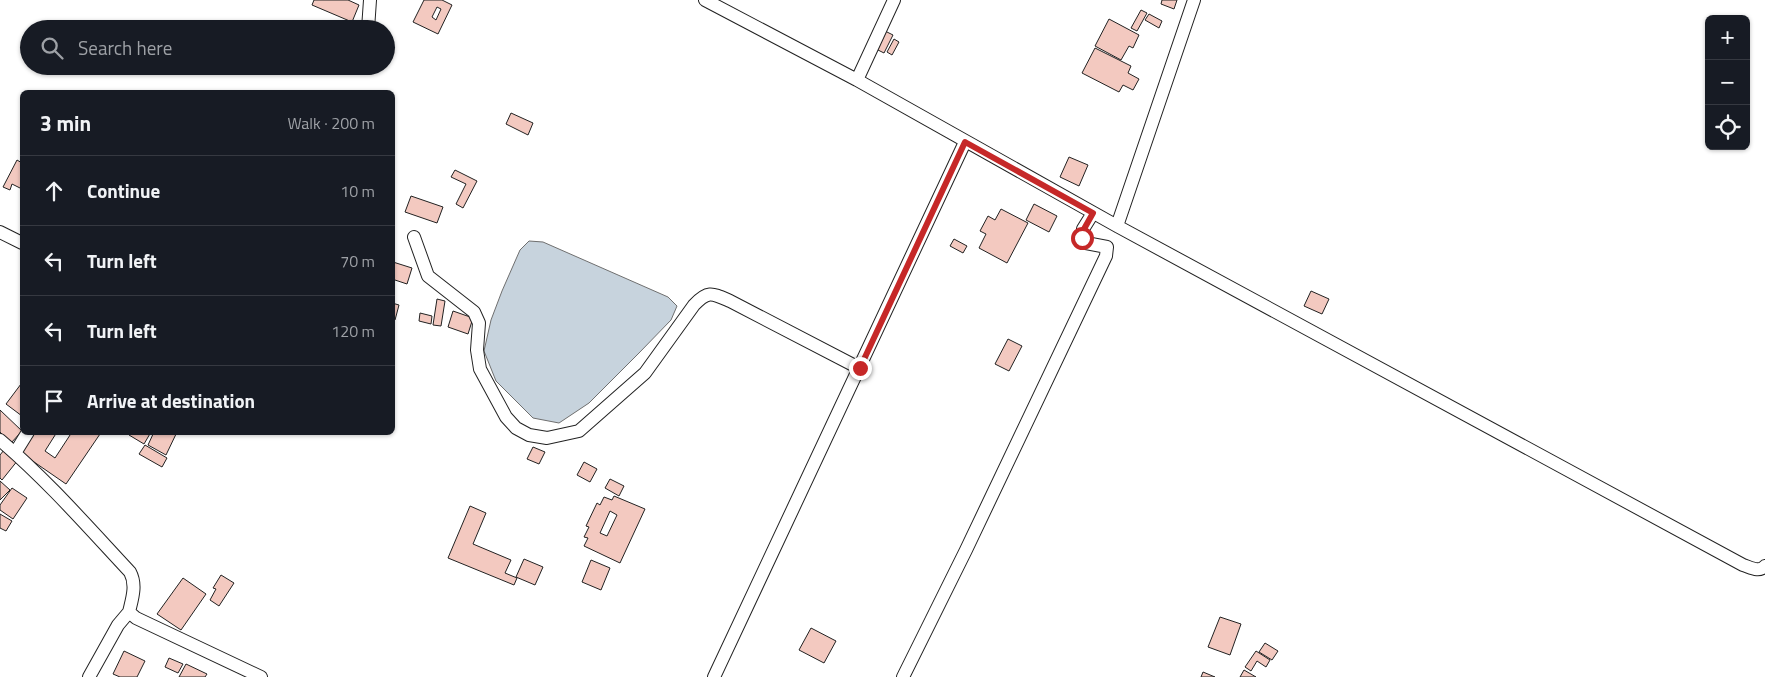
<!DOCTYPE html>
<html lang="en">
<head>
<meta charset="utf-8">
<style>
  body { margin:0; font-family:"Titillium Web",sans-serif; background:#242831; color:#f1f3f6 }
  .controls { position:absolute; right:15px; top:15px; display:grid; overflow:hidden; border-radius:8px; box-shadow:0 1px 4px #0004 }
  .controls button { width:45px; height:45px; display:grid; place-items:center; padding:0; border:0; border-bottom:1px solid #363941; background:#171b24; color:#f1f3f6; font:25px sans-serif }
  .stop { position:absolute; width:15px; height:15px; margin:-11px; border:4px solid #c62828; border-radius:50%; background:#fff }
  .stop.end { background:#c62828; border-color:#fff; box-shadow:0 1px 5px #0008 }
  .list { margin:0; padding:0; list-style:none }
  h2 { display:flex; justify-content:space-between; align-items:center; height:65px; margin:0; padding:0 20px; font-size:21px }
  h2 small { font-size:16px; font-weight:400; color:#9ea1a6 }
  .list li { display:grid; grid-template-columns:32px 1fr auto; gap:15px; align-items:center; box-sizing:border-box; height:70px; padding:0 20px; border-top:1px solid #363941 }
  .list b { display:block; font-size:19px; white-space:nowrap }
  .list em { font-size:16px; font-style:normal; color:#9ea1a6 }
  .icon { flex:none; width:28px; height:28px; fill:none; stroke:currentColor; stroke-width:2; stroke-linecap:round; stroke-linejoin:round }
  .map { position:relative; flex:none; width:1765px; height:677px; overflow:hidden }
  .search { position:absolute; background:#171b24; box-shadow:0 1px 4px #0004; left:20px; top:20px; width:375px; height:55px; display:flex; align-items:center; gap:12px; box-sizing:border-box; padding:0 18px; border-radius:28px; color:#9ea1a6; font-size:19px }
  .panel { position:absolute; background:#171b24; box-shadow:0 1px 4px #0004; left:20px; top:90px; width:375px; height:345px; border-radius:8px }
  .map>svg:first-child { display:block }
</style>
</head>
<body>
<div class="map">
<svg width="1765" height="677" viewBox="0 0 1765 677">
  <rect width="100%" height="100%" fill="#fff"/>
  <path fill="#c7d3dd" stroke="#6f6f6f" d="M529,241L543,242L668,297L677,306L671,320L639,353L589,403L559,423L533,418L496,381L484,351L491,320L502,291L520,250Z"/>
  <path fill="#f3c9c0" stroke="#222" fill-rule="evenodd" d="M314,0H348L359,5L352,22L312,5Z
    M424,0H442L452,5L438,34L413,22ZM437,7L441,9L436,20L432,17Z
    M1162,0H1177L1174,9L1161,4Z
    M1141,10L1147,13L1137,31L1131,28Z
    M1149,14L1162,21L1159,28L1145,20Z
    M1109,19L1139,35L1133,48L1129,46L1121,60L1095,46Z
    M883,30L893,35L884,53L874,48Z
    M894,39L899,42L892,55L887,52Z
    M1095,48L1131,66L1128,73L1139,79L1133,90L1123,85L1119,92L1082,73Z
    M331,66H349L347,72Z
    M511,113L533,123L528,135L506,124Z
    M1069,157L1088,165L1079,186L1060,177Z
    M17,160L22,163V189L12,184L10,190L3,187Z
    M455,170L477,181L463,208L456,204L466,184L451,177Z
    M411,196L443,207L437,223L405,212Z
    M1034,204L1057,216L1049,232L1026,220Z
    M1001,209L1028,223L1007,263L979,248L986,234L980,231L988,216L995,220Z
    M954,239L967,246L963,253L950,246Z
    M393,262L412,268L407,284L392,279Z
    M1311,291L1329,299L1322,314L1304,306Z
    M437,299L445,301L441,326L433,325Z
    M392,303L399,305L395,320H392Z
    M453,311L473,318L468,334L448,327Z
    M420,313L432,316L431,324L419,321Z
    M1008,339L1022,346L1009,371L995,364Z
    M21,384L22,385V416L6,404Z
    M0,410L22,431L11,443L0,432Z
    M35,432H57L45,451L55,458L72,432H97L100,434L66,484L21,453Z
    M131,432H151L144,444L129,435Z
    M154,432H177L166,455L148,445Z
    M145,445L167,458L162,467L139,454Z
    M533,447L545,452L539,464L527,459Z
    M4,450L18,460L2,480L0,478V455Z
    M584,462L597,469L590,482L577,475Z
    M610,479L624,486L619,496L605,488Z
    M0,481L10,490L0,500Z
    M12,488L27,498L13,519L0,510V505Z
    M614,496L645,509L620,563L584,546L588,538L584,537L589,527L586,526L597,503L600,505L604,497L612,500ZM610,511L617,515L607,536L600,533Z
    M470,506L486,513L473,544L511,560L505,573L517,578L514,585L448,558Z
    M0,514L12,521L6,531L0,528Z
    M524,559L543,567L535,585L516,577Z
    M591,560L610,568L601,590L582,582Z
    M221,575L234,583L219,606L210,600L216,589L213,588Z
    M183,578L206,594L181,630L157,614Z
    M1220,617L1241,624L1230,655L1208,647Z
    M811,628L836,641L824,663L799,650Z
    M1265,643L1278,651L1272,660L1259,652Z
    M124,651L145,661L137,677H120L113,674Z
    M1256,651L1270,660L1266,667L1257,661L1251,671L1245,667Z
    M169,658L183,664L178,673L165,667Z
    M186,664L207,674L205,677H179Z
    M1244,670L1256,677H1240Z
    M1203,672L1215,677H1201Z"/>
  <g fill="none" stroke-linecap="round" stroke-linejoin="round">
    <defs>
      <path id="street" d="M705,0L857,80L1117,226L1743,565C1750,567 1759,573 1765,566
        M368,29L370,0
        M369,66V68
        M857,80L894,0
        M1117,226L1194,0
        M0,232L22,243
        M414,237L428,276L474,312L479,323L477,350L480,369L506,417L516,428L529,435L547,438L579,431L645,373L694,305C708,290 712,293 730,301L859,368
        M0,440C47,480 88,527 130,572C137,585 132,599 129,612
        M15,453L28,432
        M89,677L118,625L129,612L136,618L261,677
        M714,677L965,142
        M903,677L966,550L1106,256L1107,247L1086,243L1082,238L1083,229L1093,213"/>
    </defs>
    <use href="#street" stroke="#222" stroke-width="14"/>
    <use href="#street" stroke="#fff" stroke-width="12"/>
  </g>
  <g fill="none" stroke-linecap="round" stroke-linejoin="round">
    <path stroke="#c62828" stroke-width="6" d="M860,368L965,142L1093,213L1084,229L1082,238"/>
  </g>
</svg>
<div class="controls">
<button>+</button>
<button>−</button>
<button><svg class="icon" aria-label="locate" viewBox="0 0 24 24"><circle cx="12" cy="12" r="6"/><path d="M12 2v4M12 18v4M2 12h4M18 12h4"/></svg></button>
</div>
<div class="stop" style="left:1082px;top:238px"></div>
<div class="stop end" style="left:860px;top:368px"></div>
<div class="search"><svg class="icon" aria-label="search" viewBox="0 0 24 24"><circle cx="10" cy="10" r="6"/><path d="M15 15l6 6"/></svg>Search here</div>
<section class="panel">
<h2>3 min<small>Walk · 200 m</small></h2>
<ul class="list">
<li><svg class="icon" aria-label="ahead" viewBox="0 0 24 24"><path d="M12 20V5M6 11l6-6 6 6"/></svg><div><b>Continue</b></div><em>10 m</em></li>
<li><svg class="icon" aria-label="left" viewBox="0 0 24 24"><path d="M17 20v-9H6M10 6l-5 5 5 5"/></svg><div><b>Turn left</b></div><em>70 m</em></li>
<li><svg class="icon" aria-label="left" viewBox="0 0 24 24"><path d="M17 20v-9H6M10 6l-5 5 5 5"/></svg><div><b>Turn left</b></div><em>120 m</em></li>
<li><svg class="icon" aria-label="arrive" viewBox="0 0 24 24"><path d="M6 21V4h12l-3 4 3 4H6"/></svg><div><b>Arrive at destination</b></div></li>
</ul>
</section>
</div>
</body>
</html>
